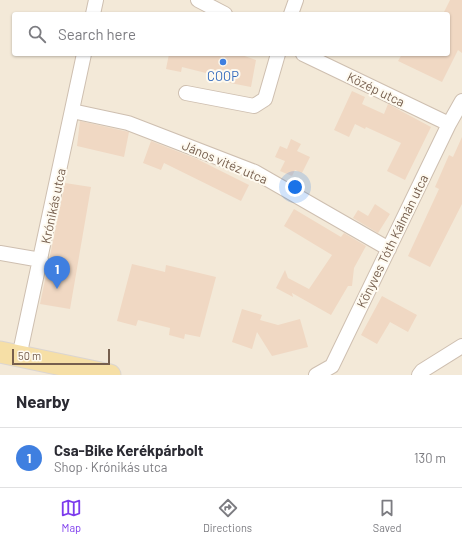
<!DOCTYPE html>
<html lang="en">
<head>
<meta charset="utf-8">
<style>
  body { margin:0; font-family:Barlow,sans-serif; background:#f2f2f3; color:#2b2b33 }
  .scale { position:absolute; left:12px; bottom:10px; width:98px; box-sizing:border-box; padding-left:4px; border:2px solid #765f4e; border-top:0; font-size:11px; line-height:14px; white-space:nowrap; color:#765f4e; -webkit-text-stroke:3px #fefaf0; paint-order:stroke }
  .you { position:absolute; left:295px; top:187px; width:14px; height:14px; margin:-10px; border:3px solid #fff; border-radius:50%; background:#1a73e8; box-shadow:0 0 0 6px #1a73e833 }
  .badge { display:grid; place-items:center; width:26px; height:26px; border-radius:50%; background:#7c3aed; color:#fff; font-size:13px; font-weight:700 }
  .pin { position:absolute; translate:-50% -33px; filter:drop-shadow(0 1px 2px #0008) }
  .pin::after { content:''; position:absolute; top:21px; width:14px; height:12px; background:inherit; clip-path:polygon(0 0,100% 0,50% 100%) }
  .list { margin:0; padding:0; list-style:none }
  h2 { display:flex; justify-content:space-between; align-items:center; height:52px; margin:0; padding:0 16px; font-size:17px }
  h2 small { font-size:13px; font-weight:400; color:#7c7c81 }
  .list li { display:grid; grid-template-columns:26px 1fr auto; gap:12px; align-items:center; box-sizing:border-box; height:60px; padding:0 16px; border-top:1px solid #e1e1e2 }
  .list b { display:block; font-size:15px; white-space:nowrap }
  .list p { margin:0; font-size:13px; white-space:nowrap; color:#7c7c81 }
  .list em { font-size:13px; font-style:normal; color:#7c7c81 }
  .icon { flex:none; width:22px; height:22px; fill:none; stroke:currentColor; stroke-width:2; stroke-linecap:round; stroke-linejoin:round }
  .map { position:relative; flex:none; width:462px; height:375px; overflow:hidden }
  .search { position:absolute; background:#fff; box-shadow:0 1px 3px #0004; left:12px; right:12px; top:12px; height:44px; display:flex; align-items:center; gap:10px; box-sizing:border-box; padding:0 14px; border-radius:4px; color:#7c7c81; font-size:15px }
  .sheet { height:112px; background:#fff }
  nav { display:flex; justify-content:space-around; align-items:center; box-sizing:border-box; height:56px; border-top:1px solid #e1e1e2; background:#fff; font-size:11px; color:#7c7c81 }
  nav a { display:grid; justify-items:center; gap:2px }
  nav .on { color:#7c3aed }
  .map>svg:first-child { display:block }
</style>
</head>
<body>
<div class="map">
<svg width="462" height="375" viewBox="0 0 462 375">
  <rect width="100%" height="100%" fill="#fcf6ea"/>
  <path fill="#f3e9d8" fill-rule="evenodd" d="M0,0H462V375H0ZM14,14H448V54H14Z"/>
  <path fill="#f0d8c3" d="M450,0H462V53L458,50L442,82L398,61L402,54H448V14H443Z
    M169,54H239L256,60L251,87L225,82L226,78L182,67L181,72L166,69Z
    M352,91L365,97L362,104L384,114L388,104L431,127L405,180L387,171L401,143L366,127L365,129L355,124L349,137L334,130Z
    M80,121L129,132L124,157L77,146Z
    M462,137V204L430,267L408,256L439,189L435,187L449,155L453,157Z
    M291,139L301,144L297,151L310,157L302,173L295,170L292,176L280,171L285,161L275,157L280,146L287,149Z
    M151,141L197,159L249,185L241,201L164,163L161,170L143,163Z
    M65,183L91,187L70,309L40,304Z
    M375,204L390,214L378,233L353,218L358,210L368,216Z
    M294,209L341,237L344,233L366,246L354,268L352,286H348L331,315L292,293L293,297L276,288L285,270L288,278L309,289L332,255L284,226Z
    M132,264L165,272L166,265L216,277L200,337L185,334L184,339L169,335L170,328L138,320L136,326L117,321Z
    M382,296L417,315L408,332L390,322L377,344L361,335Z
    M242,309L262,315L260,320L278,325L300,319L308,347L272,356L257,332L252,349L232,342Z"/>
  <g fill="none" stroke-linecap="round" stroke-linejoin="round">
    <defs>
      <path id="street" d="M198,0L225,14
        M93,14L96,0
        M291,14L296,0
        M303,54L449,124
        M186,93L254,106L265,99L278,54
        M72,111L128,123L255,172L389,249
        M0,253L41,260
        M19,357L84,54
        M316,375L332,366L449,124L462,101
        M419,375L422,371L462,346"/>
      <path id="primary" d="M0,352L110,375"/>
    </defs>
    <use href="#street" stroke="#cebfb0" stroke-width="16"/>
    <use href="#primary" stroke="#dbd5d1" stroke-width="23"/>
    <use href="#street" stroke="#fff" stroke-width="14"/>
    <use href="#primary" stroke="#f6dfa6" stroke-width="21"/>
  </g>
  <circle fill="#3f7fe0" stroke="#fefaf0" stroke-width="1.5" cx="223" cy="62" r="4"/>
  <g text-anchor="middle" stroke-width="4" stroke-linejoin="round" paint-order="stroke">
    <g font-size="13" fill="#366cbe" stroke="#fefaf0">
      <text x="223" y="81">COOP</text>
    </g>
    <g font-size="13" fill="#765f4e" stroke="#fefaf0">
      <text transform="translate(376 89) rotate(26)" y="5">Közép utca</text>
      <text transform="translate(225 162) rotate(23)" y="5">János vitéz utca</text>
      <text transform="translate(53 206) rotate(-78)" y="5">Krónikás utca</text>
      <text transform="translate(392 241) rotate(-64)" y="5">Könyves Tóth Kálmán utca</text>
    </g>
  </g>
</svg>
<div class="scale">50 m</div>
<div class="you"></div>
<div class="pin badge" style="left:57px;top:289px;background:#3f7fe0">1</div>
<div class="search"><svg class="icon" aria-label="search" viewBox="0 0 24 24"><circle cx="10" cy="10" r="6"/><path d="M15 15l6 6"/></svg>Search here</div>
</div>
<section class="sheet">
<h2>Nearby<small></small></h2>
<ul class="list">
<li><span class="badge" style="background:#3f7fe0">1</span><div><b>Csa-Bike Kerékpárbolt</b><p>Shop · Krónikás utca</p></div><em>130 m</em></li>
</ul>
</section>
<nav>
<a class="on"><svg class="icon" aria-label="map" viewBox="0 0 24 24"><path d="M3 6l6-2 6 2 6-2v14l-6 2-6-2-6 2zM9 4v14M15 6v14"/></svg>Map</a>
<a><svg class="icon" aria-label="directions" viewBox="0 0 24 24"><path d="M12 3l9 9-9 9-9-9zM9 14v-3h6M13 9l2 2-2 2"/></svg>Directions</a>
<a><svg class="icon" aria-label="saved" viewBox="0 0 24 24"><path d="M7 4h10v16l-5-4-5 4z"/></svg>Saved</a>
</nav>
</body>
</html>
